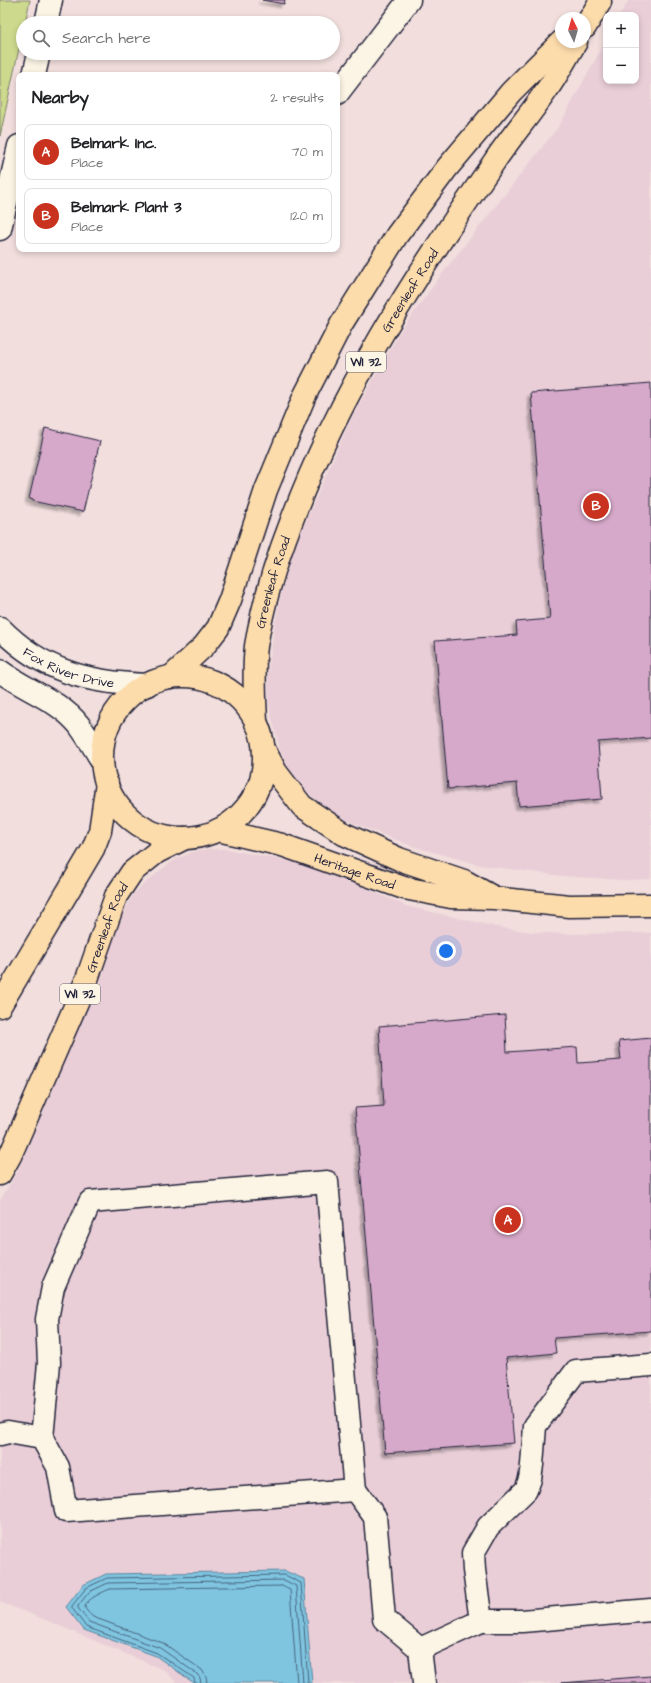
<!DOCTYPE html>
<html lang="en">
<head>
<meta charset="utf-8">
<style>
  body { margin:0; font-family:"Architects Daughter",sans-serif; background:#f2f2f2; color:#202124 }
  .controls { position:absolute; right:12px; top:12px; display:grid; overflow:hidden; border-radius:8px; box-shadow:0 2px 6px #0003 }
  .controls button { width:36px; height:36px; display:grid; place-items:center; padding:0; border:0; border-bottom:1px solid #e0e0e0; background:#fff; color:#202124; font:20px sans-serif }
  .compass { position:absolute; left:555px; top:12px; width:36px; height:36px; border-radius:50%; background:#fff; box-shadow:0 2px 6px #0003; rotate:355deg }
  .you { position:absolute; left:446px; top:951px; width:14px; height:14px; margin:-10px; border:3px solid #fff; border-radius:50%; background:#1a73e8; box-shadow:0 0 0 6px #1a73e833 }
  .badge { display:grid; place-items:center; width:26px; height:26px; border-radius:50%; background:#c8321e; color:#fff; font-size:13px; font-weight:700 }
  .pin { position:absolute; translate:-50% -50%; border:2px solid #fff; box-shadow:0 1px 4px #0006 }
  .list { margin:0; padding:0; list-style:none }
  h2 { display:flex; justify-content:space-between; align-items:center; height:52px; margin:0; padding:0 16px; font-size:17px }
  h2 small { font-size:13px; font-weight:400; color:#757577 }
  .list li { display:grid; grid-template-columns:26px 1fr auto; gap:12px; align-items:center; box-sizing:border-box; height:56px; margin:0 8px 8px; padding:0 8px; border:1px solid #e0e0e0; border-radius:8px }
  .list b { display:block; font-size:15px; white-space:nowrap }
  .list p { margin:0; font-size:13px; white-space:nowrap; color:#757577 }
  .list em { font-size:13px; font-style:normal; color:#757577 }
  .icon { flex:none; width:22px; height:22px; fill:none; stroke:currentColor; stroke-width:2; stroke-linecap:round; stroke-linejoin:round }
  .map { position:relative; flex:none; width:651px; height:1683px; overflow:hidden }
  .search { position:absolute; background:#fff; box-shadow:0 2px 6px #0003; left:16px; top:16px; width:324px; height:44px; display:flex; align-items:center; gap:10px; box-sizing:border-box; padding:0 14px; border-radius:22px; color:#757577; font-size:15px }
  .panel { position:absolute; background:#fff; box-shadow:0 2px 6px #0003; left:16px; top:72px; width:324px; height:180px; border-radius:8px }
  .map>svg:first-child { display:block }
</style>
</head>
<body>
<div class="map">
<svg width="651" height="1683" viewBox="0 0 651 1683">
  <defs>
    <filter id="shadow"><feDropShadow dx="-3.5" dy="3.5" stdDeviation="1" flood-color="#0004"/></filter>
  </defs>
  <rect width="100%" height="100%" fill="#f1dedd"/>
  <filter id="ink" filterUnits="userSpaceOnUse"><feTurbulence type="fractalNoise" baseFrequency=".025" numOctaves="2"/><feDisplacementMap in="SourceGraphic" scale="8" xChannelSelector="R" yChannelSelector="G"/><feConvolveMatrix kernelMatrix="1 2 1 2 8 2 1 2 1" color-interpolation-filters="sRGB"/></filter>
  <g filter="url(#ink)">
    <path fill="#e9ced7" d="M629,0H651V879L625,880L562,876L480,865L412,846L353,823L332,813L309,794L291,773L280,750L269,706L268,673L274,628L282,589L295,545L352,417L401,330L442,274L559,126L606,40V81H636V15H620Z
      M207,849H225L301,863L331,873L406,906L497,927L531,932L566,934L651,933V1683H177L166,1671L41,1618L0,1602V1201L18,1170L95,990L123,914L134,893L158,872L176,859L193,852Z"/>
    <path fill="#cdd98c" stroke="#787e64" d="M0,0H30L25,23H23V30L0,136Z"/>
    <path fill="#7fc5e0" stroke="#5a849e" d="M285,1571L304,1579L312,1683H194L156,1656L84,1630L66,1607L83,1585L106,1574Z"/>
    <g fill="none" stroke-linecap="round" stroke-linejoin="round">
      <path stroke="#47637d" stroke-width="1" d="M195,1683L194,1678L157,1653L86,1627L72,1608V1606L86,1588L107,1578L285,1575L301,1583L308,1683
        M201,1683L200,1678L197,1674L160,1648L89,1622L78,1608V1606L89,1592L108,1583L284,1580L296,1586L303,1683
        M207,1683L206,1677L202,1670L163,1643L93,1617C91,1615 85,1610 85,1607C86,1599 103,1592 110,1589L282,1586L290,1590L297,1683"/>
    </g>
    <path fill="#d6a8c9" stroke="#22223b" filter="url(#shadow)" d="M262,0H285L284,4Z
      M651,383V738L598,742L602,799L519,806L517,783L448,789L435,641L517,635L516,622L550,619L531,393Z
      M45,428L100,441L83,512L32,501V500L29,499Z
      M505,1015L507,1052L577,1047L578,1063L621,1060L619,1041L651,1038V1331L554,1338L556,1353L506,1358L514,1443L385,1453L355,1108L384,1106L379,1026Z
      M651,1676V1683H561Z"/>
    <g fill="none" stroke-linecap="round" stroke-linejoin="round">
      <defs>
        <g id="minor">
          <path d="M46,23L51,0"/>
          <path d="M34,75L39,53"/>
          <path d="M337,94L409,0"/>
          <path d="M0,229L19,146"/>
          <path id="s1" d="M0,628C42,671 88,683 147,685"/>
          <path d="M0,671C25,690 59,700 79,725C87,736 95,749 102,761"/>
          <path d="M651,1365L576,1371L535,1426L532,1465L530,1479L526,1490L488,1527L473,1553L474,1570L481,1621H522L651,1610"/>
          <path d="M0,1434L8,1432L42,1438L58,1467L66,1511L355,1490L375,1517L384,1619L420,1649"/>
          <path d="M42,1438L49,1363L47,1319L53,1287L90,1202L327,1182L355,1490"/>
          <path d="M424,1683L420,1649L481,1621"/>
        </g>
        <g id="major">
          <path d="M585,27L600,2"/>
          <circle cx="183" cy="757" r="81"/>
          <path d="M171,677L204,646L218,628L230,600L266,490L305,395L342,323L397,235L447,168L511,92L561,42"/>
          <path id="s2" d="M256,723C255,697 253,671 256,646C263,603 276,561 292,520C340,391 416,275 494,162C510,138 529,116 546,91C557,76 566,58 576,42"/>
          <path d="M264,749L276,772L302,806L344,834L399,859L464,881L491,896"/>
          <path id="s3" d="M218,830L282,845L404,888L451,897L494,898L569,906L651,905"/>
          <path d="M0,1006L93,849L100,831L107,783"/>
          <path id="s4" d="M0,1174L10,1156L87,979L116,896L132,872L157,852L185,838"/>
        </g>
      </defs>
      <use href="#minor" stroke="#22223b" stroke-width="25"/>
      <use href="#major" stroke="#22223b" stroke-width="25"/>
      <use href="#minor" stroke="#fcf5e5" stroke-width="22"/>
      <use href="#major" stroke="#fddcac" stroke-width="22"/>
    </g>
  </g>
  <g text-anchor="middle" stroke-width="4" stroke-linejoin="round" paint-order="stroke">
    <g fill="#fcf5e5" stroke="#63616e" stroke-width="1">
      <rect x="346" y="352" width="40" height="20" rx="3"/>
      <rect x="60" y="984" width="40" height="20" rx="3"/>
    </g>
    <g font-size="12" font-weight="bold" fill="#22223b">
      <text x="366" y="366">WI 32</text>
      <text x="80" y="998">WI 32</text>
    </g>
    <g font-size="13" fill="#22223b" stroke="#fcf5e5">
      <text dy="5" stroke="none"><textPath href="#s2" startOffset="467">Greenleaf Road</textPath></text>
      <text dy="5" stroke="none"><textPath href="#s2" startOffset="143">Greenleaf Road</textPath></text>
      <text dy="5" stroke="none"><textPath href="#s1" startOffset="81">Fox River Drive</textPath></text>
      <text dy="5" stroke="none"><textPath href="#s3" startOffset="143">Heritage Road</textPath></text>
      <text dy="5" stroke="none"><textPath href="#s4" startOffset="269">Greenleaf Road</textPath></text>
    </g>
  </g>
</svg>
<div class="controls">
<button>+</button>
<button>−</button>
</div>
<svg class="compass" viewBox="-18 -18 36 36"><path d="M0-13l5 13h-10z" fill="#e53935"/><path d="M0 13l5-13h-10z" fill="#757577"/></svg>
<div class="you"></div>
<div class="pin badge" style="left:508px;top:1220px">A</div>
<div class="pin badge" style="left:596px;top:506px">B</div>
<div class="search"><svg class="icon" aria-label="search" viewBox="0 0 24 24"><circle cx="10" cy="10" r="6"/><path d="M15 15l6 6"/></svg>Search here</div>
<section class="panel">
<h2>Nearby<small>2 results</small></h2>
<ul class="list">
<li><span class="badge">A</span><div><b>Belmark Inc.</b><p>Place</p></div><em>70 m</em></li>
<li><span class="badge">B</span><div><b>Belmark Plant 3</b><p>Place</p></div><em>120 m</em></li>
</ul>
</section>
</div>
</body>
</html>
